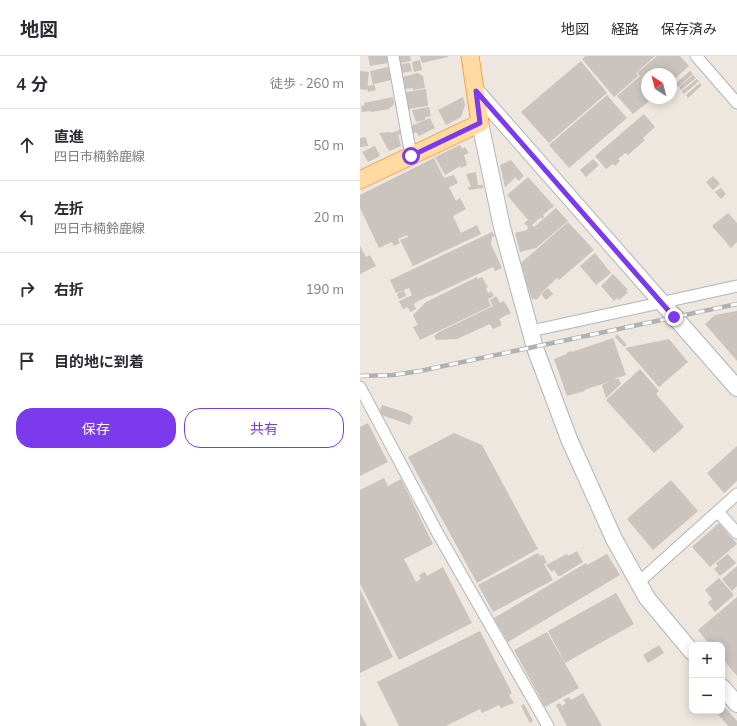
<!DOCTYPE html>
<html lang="ja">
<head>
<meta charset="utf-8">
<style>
  body { margin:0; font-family:Mulish,"Noto Sans JP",sans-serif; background:#f7f7f7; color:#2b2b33 }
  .controls { position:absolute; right:12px; bottom:12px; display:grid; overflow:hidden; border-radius:8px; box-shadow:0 2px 10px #0003 }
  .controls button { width:36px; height:36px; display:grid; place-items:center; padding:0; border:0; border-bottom:1px solid #e1e1e2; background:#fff; color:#2b2b33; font:20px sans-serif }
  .compass { position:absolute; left:281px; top:12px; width:36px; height:36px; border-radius:50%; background:#fff; box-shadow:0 2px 10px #0003; rotate:324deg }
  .stop { position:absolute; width:12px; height:12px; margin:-9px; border:3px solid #7c3aed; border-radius:50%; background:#fff }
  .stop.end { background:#7c3aed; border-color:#fff; box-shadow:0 1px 4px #0008 }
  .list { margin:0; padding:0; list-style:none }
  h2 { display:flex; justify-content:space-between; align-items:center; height:52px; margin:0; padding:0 16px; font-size:17px }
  h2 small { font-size:13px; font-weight:400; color:#7c7c81 }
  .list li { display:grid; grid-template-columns:26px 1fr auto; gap:12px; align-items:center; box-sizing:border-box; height:72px; padding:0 16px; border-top:1px solid #e1e1e2 }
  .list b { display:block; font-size:15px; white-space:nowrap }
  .list p { margin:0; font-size:13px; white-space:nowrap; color:#7c7c81 }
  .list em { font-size:13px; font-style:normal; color:#7c7c81 }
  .actions { display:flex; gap:8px; padding:12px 16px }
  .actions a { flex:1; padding:9px 0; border:1px solid #7c3aed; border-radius:16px; text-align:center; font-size:14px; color:#7c3aed }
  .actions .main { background:#7c3aed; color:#fff }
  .icon { flex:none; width:22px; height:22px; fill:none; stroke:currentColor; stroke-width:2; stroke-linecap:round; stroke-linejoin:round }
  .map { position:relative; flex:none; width:377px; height:670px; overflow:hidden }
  header { display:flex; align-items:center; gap:24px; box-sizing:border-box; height:56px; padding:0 20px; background:#fff; border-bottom:1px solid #e1e1e2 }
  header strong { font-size:19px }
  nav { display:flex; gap:22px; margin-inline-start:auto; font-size:14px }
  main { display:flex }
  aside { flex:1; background:#fff }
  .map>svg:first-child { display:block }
</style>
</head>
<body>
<header>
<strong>地図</strong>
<nav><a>地図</a><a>経路</a><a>保存済み</a></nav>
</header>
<main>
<aside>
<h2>4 分<small>徒歩 · 260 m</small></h2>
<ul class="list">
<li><svg class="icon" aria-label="ahead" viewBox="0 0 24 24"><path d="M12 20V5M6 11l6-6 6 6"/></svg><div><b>直進</b><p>四日市楠鈴鹿線</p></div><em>50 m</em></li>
<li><svg class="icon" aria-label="left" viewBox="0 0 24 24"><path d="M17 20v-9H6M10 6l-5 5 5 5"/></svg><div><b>左折</b><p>四日市楠鈴鹿線</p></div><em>20 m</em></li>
<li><svg class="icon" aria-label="right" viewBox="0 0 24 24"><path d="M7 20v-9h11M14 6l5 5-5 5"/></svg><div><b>右折</b></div><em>190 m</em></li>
<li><svg class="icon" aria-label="arrive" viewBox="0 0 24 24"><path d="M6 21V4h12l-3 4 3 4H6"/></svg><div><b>目的地に到着</b></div></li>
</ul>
<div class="actions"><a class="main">保存</a><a>共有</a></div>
</aside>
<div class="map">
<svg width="377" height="670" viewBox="0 0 377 670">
  <rect width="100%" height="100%" fill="#ede7df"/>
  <path fill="#cac3be" d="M8,0H27L28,7L10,10Z
    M38,0H50L51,5L40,7Z
    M60,0H88V1L62,7Z
    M226,0H295L276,17L278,20L254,41L222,3Z
    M297,0H320L329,10L311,26V18H287V42H293L273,58L257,40L280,20L277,17Z
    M60,4L62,14L54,16L52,6Z
    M221,5L247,37L189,87L161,56Z
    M50,7L52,15L42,17L40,8Z
    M28,11L31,24L14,28L16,34L8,36L7,30L13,29L10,15Z
    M0,15L9,16L7,34L0,33Z
    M330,15L333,18L318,31L315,28Z
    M58,17L63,20L65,32L53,34V32L44,33L42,21Z
    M333,19L336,22L321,34L319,31Z
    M337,23L339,25L324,38L322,35Z
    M340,27L342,29L328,42L326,39Z
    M66,33L68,50L48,53L46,36Z
    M247,39L267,62L209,112L189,89Z
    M33,41L34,48L29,53L11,56V55L2,56L1,50L5,49L4,47Z
    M103,41L105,49L101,61L86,69L78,54Z
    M69,51L71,60L65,61V64L56,66L52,54Z
    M284,58L295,71L283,82L285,84L268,99L265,97L258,103L260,105L255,110L253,108L246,113L235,100Z
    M70,62L75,72L59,80L56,76L53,78L51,70Z
    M40,74L41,78L38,79L41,90L29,95L19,77L31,76V77Z
    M6,81L8,90L0,91V82Z
    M100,89L102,93L105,91L109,97L104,99L107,109L101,112L100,110L85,119L75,101Z
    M15,90L20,100L8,106L2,96Z
    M74,102L84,122L94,119L98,127L89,131L96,145L100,142L106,153L93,160L101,177L117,169L121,178L53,210L40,184L48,181L47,179L38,183L40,187L34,190L32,186L19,192L0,152V139Z
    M233,103L239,109L226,121L220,114Z
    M151,104L164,120L158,125L156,121L145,131L140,109Z
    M116,116L118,129H123V132L109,134L108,131H111L106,118Z
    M353,120L360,128L353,134L346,126Z
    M168,121L194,150L183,159L184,161L182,163L181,161L172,169L174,171L196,152L208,165L176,192L160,196L155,177L167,174L168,171L164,167L168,164L147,139Z
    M361,132L366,138L361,143L355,136Z
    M368,157L377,167V186L371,192L352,170Z
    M208,166L234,194L199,224L197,222L180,238L181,239L176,244L174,242L172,244L164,219L166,217H164L161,207Z
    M132,176L135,180L132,181L131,188L142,212L135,215L133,211L71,240V239L56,246L54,248L56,253L50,256L48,251L43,253L39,245L52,239L49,232L36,237L30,224Z
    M0,190L6,201L10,199L16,210L0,218Z
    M235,197L251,217L236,229L220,210Z
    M253,218L268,234L266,235L268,237L259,244L257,242L254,245L241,230Z
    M117,221L118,223L122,221L128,231L126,232L128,237L131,235L134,240L128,243L131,250L60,284L53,271L58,269L53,259L66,246Z
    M188,232L193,238L186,244L181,238Z
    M44,234L46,240L39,243L37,238Z
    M136,240L140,247L144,245L151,257L139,263L142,269L133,273L130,268L97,283L76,284L74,280L79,276L133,250L130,244Z
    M377,255V305L345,268L355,259Z
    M257,278L267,289L264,291L255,281Z
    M253,282L266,319L254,323H259L261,328L246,342L242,329L248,326L224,334L225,335L207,340L194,303L207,298L206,297L211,295L212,296Z
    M309,283L328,306L299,331L265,292Z
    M280,313L299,335L296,338L324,371L294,397L246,344Z
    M22,349L47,357L53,361L50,369L19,358Z
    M8,367L28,406L0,420V371Z
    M94,377L122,389L178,493L117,527L48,401Z
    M377,390V425L364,437L347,417Z
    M24,422L28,430L41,423L73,488L44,503L56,526L61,523L59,519L65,516L67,520L83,511L112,567L39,604L0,528V434Z
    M311,424L338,455L293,494L267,463Z
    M359,467L377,488L350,511L332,491Z
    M217,495L223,506L200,520H198L194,514L192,516L186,509L207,498L208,500Z
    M178,497L180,500L183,499L187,507L184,508L193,524L133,556L118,529Z
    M247,498L260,519L148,586L134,562L226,507L227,509Z
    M368,498L376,507L360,520L354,513L358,510L356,507Z
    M377,510V530L372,535L362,523Z
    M359,522L374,539L355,556L348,547L352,543L345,534Z
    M0,533L33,601L0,617Z
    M256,537L274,568L205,607L188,575Z
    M377,541V620L362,602V589H350L338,574Z
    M120,575L152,637L149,639L154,647L141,652L139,649L122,657L120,653L86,670H39L17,626Z
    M187,576L219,632L185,651L154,594Z
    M299,589L304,597L288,607L283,599Z
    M223,637L228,646L242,670H207L196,649L200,647L202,650L206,647L203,644L209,641L211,644Z
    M164,648L173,665L170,667L161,650Z
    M362,648L377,665V670H368L355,655H362Z
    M0,657L7,670H0Z"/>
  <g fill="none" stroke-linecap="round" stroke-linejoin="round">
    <defs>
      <path id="street" d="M33,0L51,100
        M336,0L377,47
        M171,275L377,230
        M0,331L77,476L188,670
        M358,456L377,477
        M279,526L377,438"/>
      <path id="secondary" d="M116,35L377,332
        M120,67L142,171L175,292L209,383L254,483L287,542L332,596
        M362,631L377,648"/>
      <path id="primary" d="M0,124L120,67L110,0"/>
    </defs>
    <use href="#street" stroke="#b1b5b9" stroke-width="13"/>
    <use href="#secondary" stroke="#afb6b9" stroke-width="18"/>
    <use href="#primary" stroke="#fd9f48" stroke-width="19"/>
    <use href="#street" stroke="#fff" stroke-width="11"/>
    <use href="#secondary" stroke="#fff" stroke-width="16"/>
    <use href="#primary" stroke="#ffdaa2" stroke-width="17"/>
    <defs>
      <path id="rail" d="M0,320L33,319L60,315L377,248"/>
    </defs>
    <use href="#rail" stroke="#b0b1b2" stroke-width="4.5"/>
    <use href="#rail" stroke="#fff" stroke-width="3" stroke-dasharray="9" stroke-linecap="butt"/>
  </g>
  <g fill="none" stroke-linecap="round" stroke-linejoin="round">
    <path stroke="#7c3aed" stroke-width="5" d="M51,100L120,67L116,35L314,261"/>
  </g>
</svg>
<div class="controls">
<button>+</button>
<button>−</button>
</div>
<svg class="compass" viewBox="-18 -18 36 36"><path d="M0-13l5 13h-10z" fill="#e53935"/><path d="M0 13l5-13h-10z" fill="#7c7c81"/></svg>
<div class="stop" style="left:51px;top:100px"></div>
<div class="stop end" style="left:314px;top:261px"></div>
</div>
</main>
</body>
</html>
